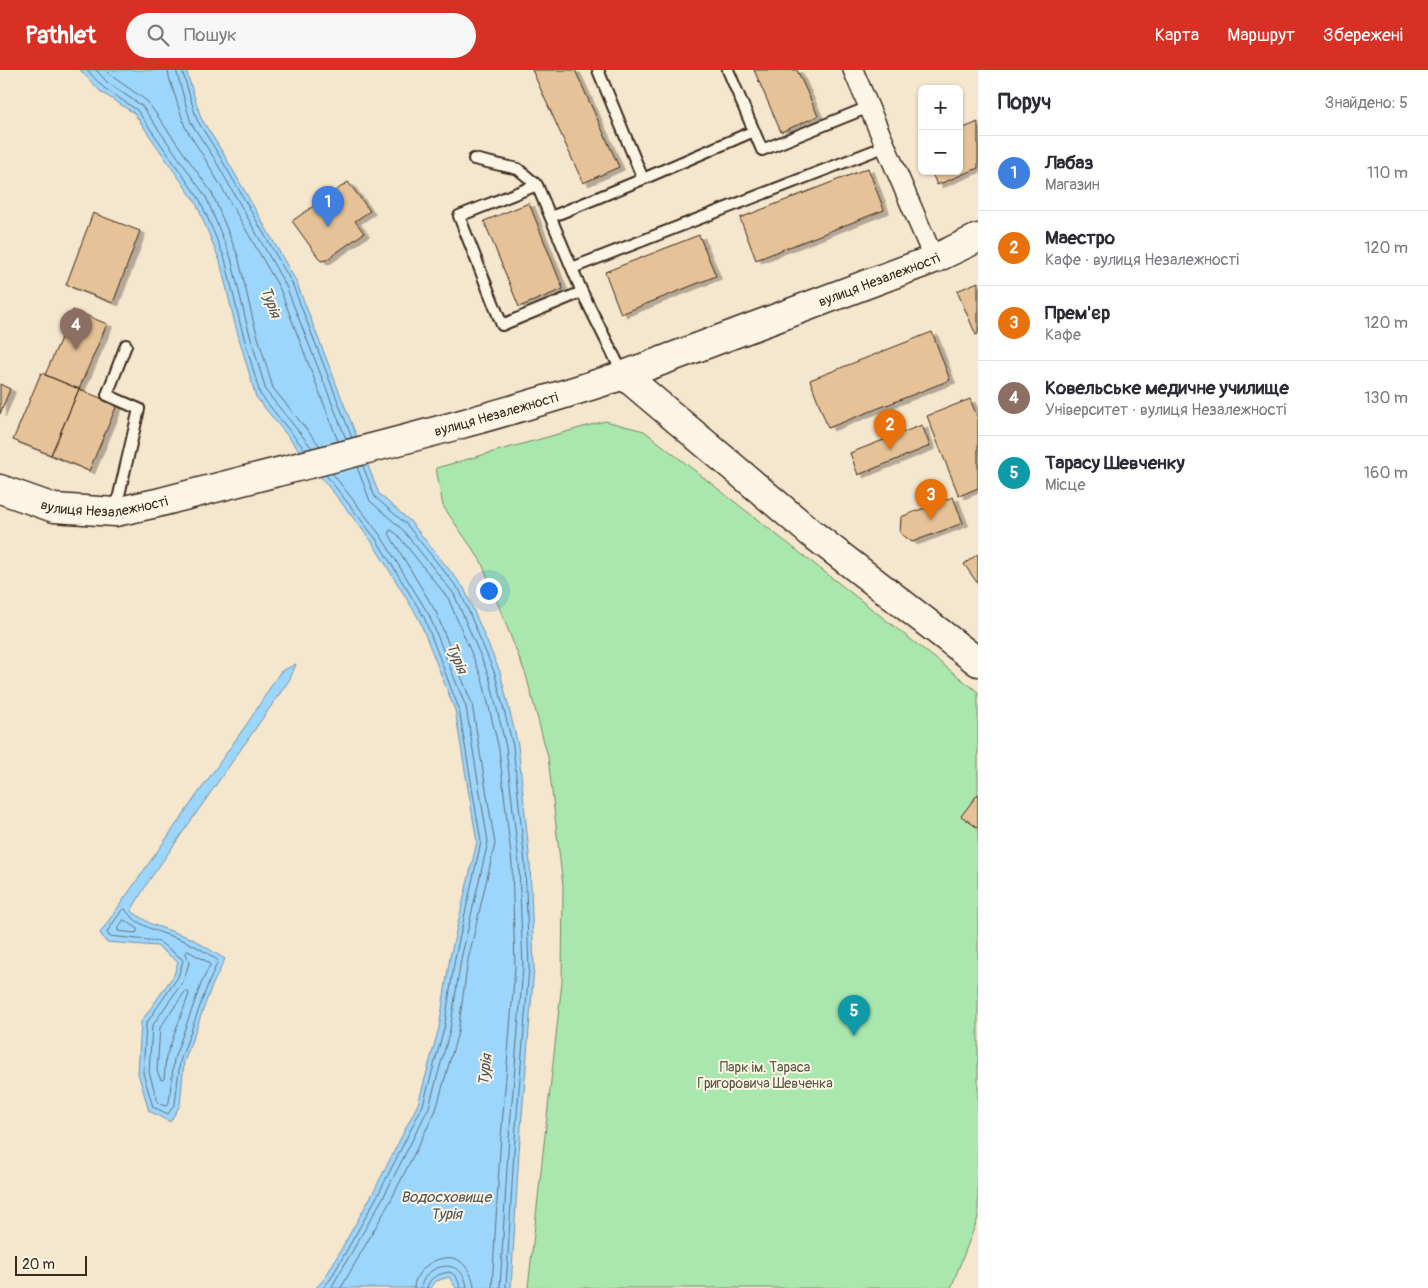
<!DOCTYPE html>
<html lang="uk">
<head>
<meta charset="utf-8">
<style>
  body { margin:0; font-family:Pangolin,sans-serif; background:#f7f7f7; color:#2b2b33 }
  .controls { position:absolute; right:15px; top:15px; display:grid; overflow:hidden; border-radius:8px; box-shadow:0 1px 4px #0004 }
  .controls button { width:45px; height:45px; display:grid; place-items:center; padding:0; border:0; border-bottom:1px solid #e1e1e2; background:#fff; color:#2b2b33; font:25px sans-serif }
  .scale { position:absolute; left:15px; bottom:12px; width:72px; box-sizing:border-box; padding-left:5px; border:2px solid #3b2a1e; border-top:0; font-size:14px; line-height:18px; white-space:nowrap; color:#3b2a1e; -webkit-text-stroke:4px #fcf5e5; paint-order:stroke }
  .you { position:absolute; left:488px; top:520px; width:18px; height:18px; margin:-12px; border:4px solid #fff; border-radius:50%; background:#1a73e8; box-shadow:0 0 0 8px #1a73e833 }
  .badge { display:grid; place-items:center; width:32px; height:32px; border-radius:50%; background:#d93025; color:#fff; font-size:16px; font-weight:700 }
  .pin { position:absolute; translate:-50% -41px; filter:drop-shadow(0 1px 2px #0008) }
  .pin::after { content:''; position:absolute; top:26px; width:18px; height:15px; background:inherit; clip-path:polygon(0 0,100% 0,50% 100%) }
  .list { margin:0; padding:0; list-style:none }
  h2 { display:flex; justify-content:space-between; align-items:center; height:65px; margin:0; padding:0 20px; font-size:21px }
  h2 small { font-size:16px; font-weight:400; color:#7c7c81 }
  .list li { display:grid; grid-template-columns:32px 1fr auto; gap:15px; align-items:center; box-sizing:border-box; height:75px; padding:0 20px; border-top:1px solid #e1e1e2 }
  .list b { display:block; font-size:19px; white-space:nowrap }
  .list p { margin:0; font-size:16px; white-space:nowrap; color:#7c7c81 }
  .list em { font-size:16px; font-style:normal; color:#7c7c81 }
  .icon { flex:none; width:28px; height:28px; fill:none; stroke:currentColor; stroke-width:2; stroke-linecap:round; stroke-linejoin:round }
  .map { position:relative; flex:none; width:978px; height:1218px; overflow:hidden }
  header { display:flex; align-items:center; gap:30px; box-sizing:border-box; height:70px; padding:0 25px; background:#d93025; color:#fff }
  header strong { font-size:24px }
  nav { display:flex; gap:28px; margin-inline-start:auto; font-size:18px }
  .search { width:350px; height:45px; background:#f7f7f7; display:flex; align-items:center; gap:12px; box-sizing:border-box; padding:0 18px; border-radius:28px; color:#7c7c81; font-size:19px }
  main { display:flex }
  aside { flex:1; background:#fff }
  .map>svg:first-child { display:block }
</style>
</head>
<body>
<header>
<strong>Pathlet</strong>
<div class="search"><svg class="icon" aria-label="search" viewBox="0 0 24 24"><circle cx="10" cy="10" r="6"/><path d="M15 15l6 6"/></svg>Пошук</div>
<nav><a>Карта</a><a>Маршрут</a><a>Збережені</a></nav>
</header>
<main>
<div class="map">
<svg width="978" height="1218" viewBox="0 0 978 1218">
  <defs>
    <filter id="shadow"><feDropShadow dx="5.5" dy="3" stdDeviation="0" flood-color="#0004"/></filter>
  </defs>
  <rect width="100%" height="100%" fill="#f5e6ce"/>
  <filter id="ink" filterUnits="userSpaceOnUse"><feTurbulence type="fractalNoise" baseFrequency=".02" numOctaves="2"/><feDisplacementMap in="SourceGraphic" scale="10" xChannelSelector="R" yChannelSelector="G"/><feConvolveMatrix kernelMatrix="1 2 1 2 8 2 1 2 1" color-interpolation-filters="sRGB"/></filter>
  <g filter="url(#ink)">
    <path fill="#aae7ae" stroke="#728866" d="M605,351L644,361L978,622V1148L951,1218H528L562,912L563,816L548,687L526,605L481,491L443,436L436,398Z"/>
    <path fill="#9cd6fc" stroke="#7591a3" d="M80,0H186L201,48L223,83L296,211L379,424L410,451L464,518L500,602L518,675L530,793L534,898L519,1082L511,1218H456L449,1207L436,1211L431,1218H316L325,1208L374,1121L418,1034L439,958L450,887L477,772L455,640L419,549L372,472L337,427L256,327L235,254L220,191L196,133L134,43L101,22Z
      M296,594L290,609L148,812L131,841L151,854L191,868L225,889L211,918L184,992L180,1035L170,1052L149,1041L138,1003L141,952L174,905L178,892L157,876L106,872L100,863L251,648L280,602Z"/>
    <g fill="none" stroke-linecap="round" stroke-linejoin="round">
      <path stroke="#626f77" stroke-width="1" d="M87,0L104,18L137,40L200,130L225,189L240,253L260,324L305,380
        M96,0L108,13L142,36L206,127L231,188L246,251L266,321L312,378
        M106,0L113,7L147,31L212,123L238,186L253,250L273,318L320,376
        M168,0L169,7L185,57L207,92L280,219L338,371
        M176,0L191,53L214,88L286,216L346,369
        M182,0L197,50L219,85L292,213L352,368
        M363,396L375,427L406,454L460,521L495,604L513,676L525,793L529,898L514,1081L506,1218
        M357,397L370,431L402,459L454,524L489,606L506,677L519,794L523,898L508,1081L500,1218
        M125,839C138,859 166,863 187,872C197,877 210,884 218,891L207,917L180,991L175,1034L168,1044L153,1037L143,1003L146,954L178,907L183,891L181,888L158,871L109,866L107,862L122,840Z
        M124,850L137,858V862L135,863L118,861V858Z
        M188,881L208,892L210,895L201,914L174,989L169,1032L167,1035L165,1036L158,1033L149,1002L152,956L184,910L189,893L186,883Z
        M186,921L188,922L189,924L166,987L164,1009L161,1010L157,1001L160,958Z
        M323,1218L330,1210L379,1123L423,1035L444,959L455,888L481,772L459,639L424,547L376,469L326,405
        M331,1218L384,1126L429,1037L450,960L461,889L488,772L466,637L429,545L381,466L333,404
        M341,1218L391,1130L436,1040L458,962L468,890L495,774L472,634L436,542L389,464V461L391,460L397,464L448,528L482,608L499,679L512,794L515,897L500,1080L492,1218
        M414,1218C414,1199 439,1183 456,1189C463,1192 466,1197 470,1203C472,1208 474,1212 474,1218
        M421,1218C423,1194 464,1184 467,1218
        M427,1218C429,1207 439,1204 449,1202C455,1203 460,1212 460,1218"/>
    </g>
    <path fill="#e5c297" stroke="#3b2a1e" filter="url(#shadow)" d="M532,0H575L619,97L583,113Z
      M754,0H797L818,46L781,62Z
      M978,52V98L937,115L931,101H959V60Z
      M868,98L884,140L756,190L740,148Z
      M348,112L370,141L355,151L364,163L326,190L321,191L292,151Z
      M529,133L563,219L519,237L484,151Z
      M93,143L140,161L113,233L66,215Z
      M699,165L716,206L621,244L605,202Z
      M978,212V264L976,265L957,221Z
      M73,240L107,254L79,319L45,305Z
      M932,262L950,310L828,358L810,310Z
      M41,303L79,319L51,385L13,370Z
      M0,314L10,319L0,344Z
      M79,319L117,335L89,401L51,385Z
      M970,329L978,349V418L959,426L927,346Z
      M922,355L930,376L858,405L850,383Z
      M953,427L963,453L912,472L900,463L901,447Z
      M978,484V514L964,494Z
      M978,724V758L961,746Z"/>
    <g fill="none" stroke-linecap="round" stroke-linejoin="round">
      <defs>
        <path id="lane" d="M598,0L643,109L754,61
          M728,0L762,80L869,37
          M474,89L518,99L537,115L582,222
          M537,115L459,146L502,255L582,222L623,304
          M551,147L643,109
          M572,198L886,76
          M116,438L139,339L107,325L126,275"/>
        <path id="street" d="M853,0L934,189"/>
        <g id="secondary">
          <path d="M624,305L811,463L978,592"/>
          <path id="s1" d="M0,419L54,438L115,442L157,433C313,392 471,356 624,305L934,189L978,168"/>
        </g>
      </defs>
      <use href="#lane" stroke="#3b2a1e" stroke-width="14"/>
      <use href="#street" stroke="#3b2a1e" stroke-width="22"/>
      <use href="#secondary" stroke="#3b2a1e" stroke-width="31"/>
      <use href="#lane" stroke="#fcf5e5" stroke-width="10"/>
      <use href="#street" stroke="#fcf5e5" stroke-width="19"/>
      <use href="#secondary" stroke="#fcf5e5" stroke-width="28"/>
    </g>
  </g>
  <g text-anchor="middle" stroke-width="4" stroke-linejoin="round" paint-order="stroke">
    <g font-size="14" fill="#3b2a1e" stroke="#fcf5e5">
      <text dy="5" stroke="none"><textPath href="#s1" startOffset="918">вулиця Незалежності</textPath></text>
      <text dy="5" stroke="none"><textPath href="#s1" startOffset="512">вулиця Незалежності</textPath></text>
      <text dy="5" stroke="none"><textPath href="#s1" startOffset="108">вулиця Незалежності</textPath></text>
    </g>
    <g font-size="14" fill="#575942" stroke="#fcf5e5">
      <text x="765" y="1002">Парк ім. Тараса<tspan x="765" dy="16">Григоровича Шевченка</tspan></text>
    </g>
    <g font-size="15" font-style="italic" fill="#535556" stroke="#fcf5e5">
      <text transform="translate(271 232) rotate(70)" y="5">Турія</text>
      <text transform="translate(457 588) rotate(68)" y="5">Турія</text>
      <text transform="translate(485 1000) rotate(-84)" y="5">Турія</text>
      <text x="446" y="1132">Водосховище<tspan x="446" dy="17">Турія</tspan></text>
    </g>
  </g>
</svg>
<div class="controls">
<button>+</button>
<button>−</button>
</div>
<div class="scale">20 m</div>
<div class="you"></div>
<div class="pin badge" style="left:328px;top:157px;background:#3f7fe0">1</div>
<div class="pin badge" style="left:890px;top:380px;background:#e8710a">2</div>
<div class="pin badge" style="left:931px;top:450px;background:#e8710a">3</div>
<div class="pin badge" style="left:76px;top:280px;background:#8d6e63">4</div>
<div class="pin badge" style="left:854px;top:966px;background:#0f9aa8">5</div>
</div>
<aside>
<h2>Поруч<small>Знайдено: 5</small></h2>
<ul class="list">
<li><span class="badge" style="background:#3f7fe0">1</span><div><b>Лабаз</b><p>Магазин</p></div><em>110 m</em></li>
<li><span class="badge" style="background:#e8710a">2</span><div><b>Маестро</b><p>Кафе · вулиця Незалежності</p></div><em>120 m</em></li>
<li><span class="badge" style="background:#e8710a">3</span><div><b>Прем'єр</b><p>Кафе</p></div><em>120 m</em></li>
<li><span class="badge" style="background:#8d6e63">4</span><div><b>Ковельське медичне училище</b><p>Університет · вулиця Незалежності</p></div><em>130 m</em></li>
<li><span class="badge" style="background:#0f9aa8">5</span><div><b>Тарасу Шевченку</b><p>Місце</p></div><em>160 m</em></li>
</ul>
</aside>
</main>
</body>
</html>
